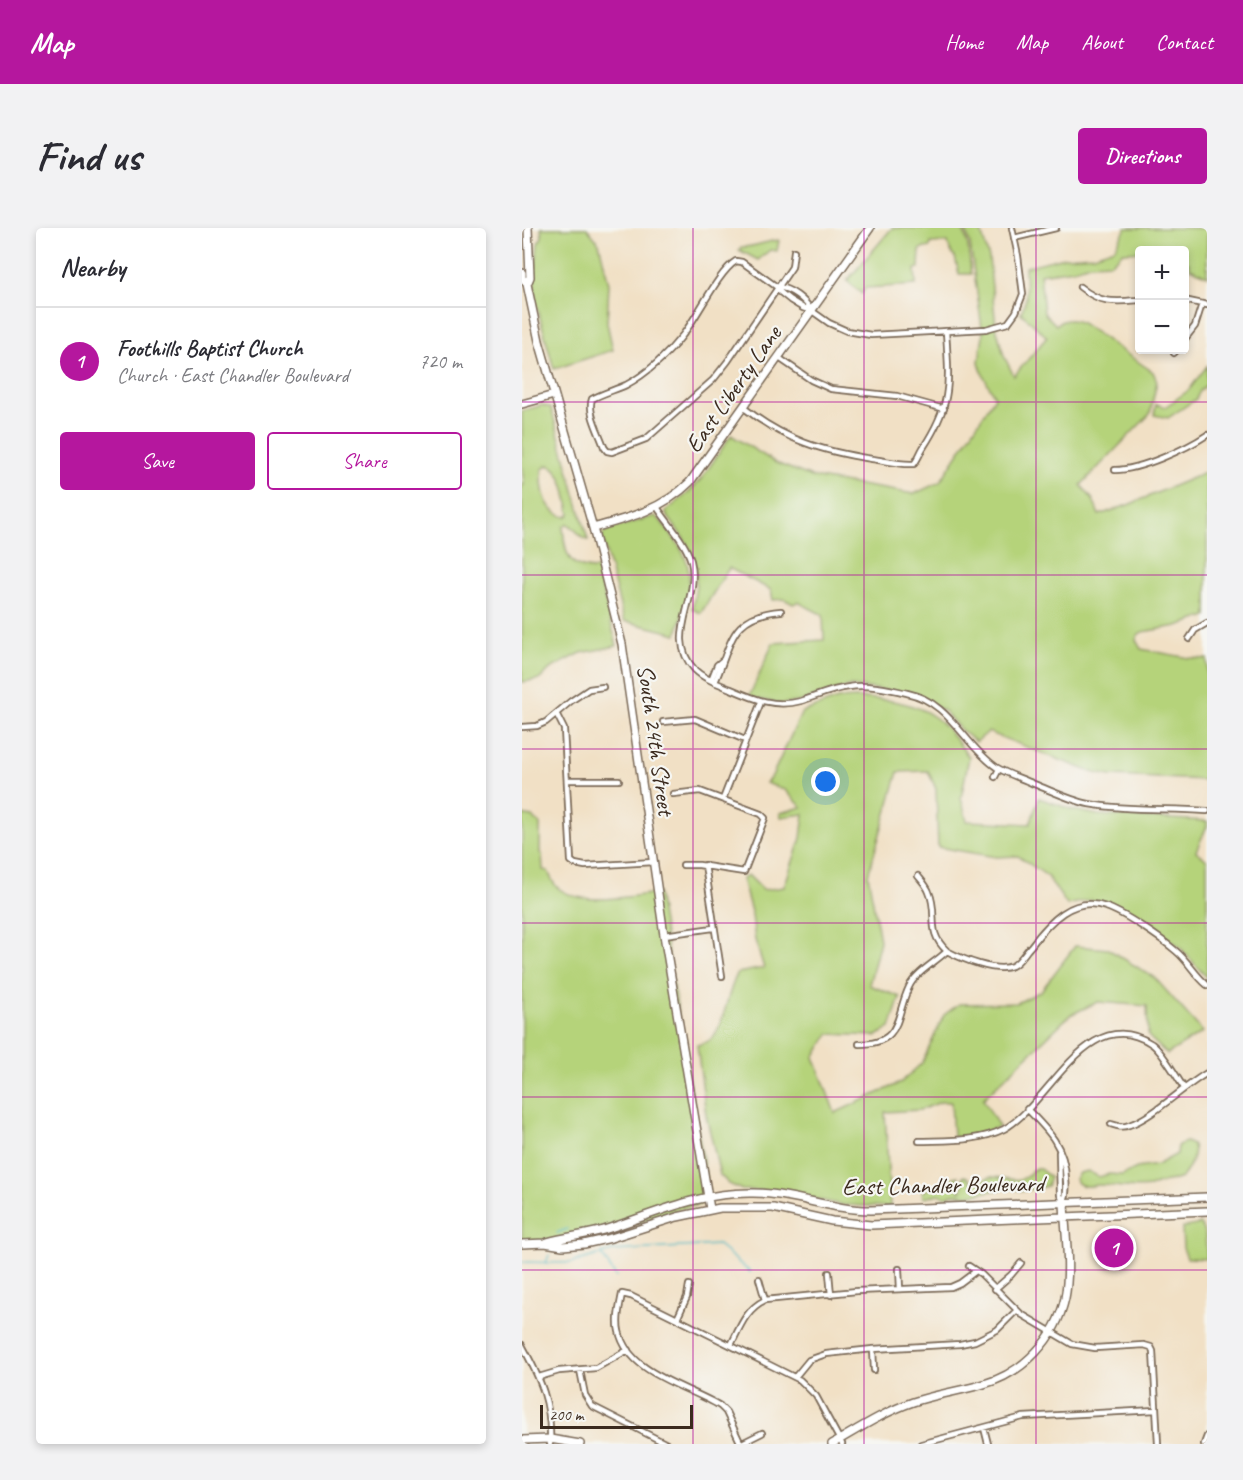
<!DOCTYPE html>
<html lang="en">
<head>
<meta charset="utf-8">
<style>
  body { margin:0; font-family:Caveat,sans-serif; background:#f2f2f3; color:#2b2b33 }
  .controls { position:absolute; right:18px; top:18px; display:grid; overflow:hidden; border-radius:6px; box-shadow:0 3px 9px #0003 }
  .controls button { width:54px; height:54px; display:grid; place-items:center; padding:0; border:0; border-bottom:2px solid #e1e1e2; background:#fff; color:#2b2b33; font:30px sans-serif }
  .scale { position:absolute; left:18px; bottom:15px; width:153px; box-sizing:border-box; padding-left:6px; border:3px solid #3b2a1e; border-top:0; font-size:16px; line-height:21px; white-space:nowrap; color:#3b2a1e; -webkit-text-stroke:4px #f6f6f2; paint-order:stroke }
  .you { position:absolute; left:304px; top:554px; width:21px; height:21px; margin:-15px; border:4px solid #fff; border-radius:50%; background:#1a73e8; box-shadow:0 0 0 9px #1a73e833 }
  .badge { display:grid; place-items:center; width:39px; height:39px; border-radius:50%; background:#b5179e; color:#fff; font-size:20px; font-weight:700 }
  .pin { position:absolute; translate:-50% -50%; border:3px solid #fff; box-shadow:0 2px 6px #0006 }
  .list { margin:0; padding:0; list-style:none }
  h2 { display:flex; justify-content:space-between; align-items:center; height:78px; margin:0; padding:0 24px; font-size:26px }
  h2 small { font-size:20px; font-weight:400; color:#7c7c81 }
  .list li { display:grid; grid-template-columns:39px 1fr auto; gap:18px; align-items:center; box-sizing:border-box; height:108px; padding:0 24px; border-top:2px solid #e1e1e2 }
  .list b { display:block; font-size:22px; white-space:nowrap }
  .list p { margin:0; font-size:20px; white-space:nowrap; color:#7c7c81 }
  .list em { font-size:20px; font-style:normal; color:#7c7c81 }
  .actions { display:flex; gap:12px; padding:18px 24px }
  .actions a { flex:1; padding:14px 0; border:2px solid #b5179e; border-radius:6px; text-align:center; font-size:21px; color:#b5179e }
  .actions .main { background:#b5179e; color:#fff }
  .map { position:relative; flex:none; width:685px; height:1216px; overflow:hidden; border-radius:6px }
  header { display:flex; align-items:center; gap:36px; box-sizing:border-box; height:84px; padding:0 30px; background:#b5179e; color:#fff }
  header strong { font-size:28px }
  nav { display:flex; gap:33px; margin-inline-start:auto; font-size:21px }
  .intro { display:flex; align-items:center; justify-content:space-between; box-sizing:border-box; height:144px; padding:0 36px }
  h1 { margin:0; font-size:42px }
  .button { padding:15px 27px; border-radius:6px; background:#b5179e; color:#fff; font-size:21px; font-weight:700 }
  main { display:flex; gap:36px; padding:0 36px }
  aside { flex:1; background:#fff; border-radius:6px; box-shadow:0 3px 9px #0003 }
  .map>svg:first-child { display:block }
</style>
</head>
<body>
<header>
<strong>Map</strong>
<nav><a>Home</a><a>Map</a><a>About</a><a>Contact</a></nav>
</header>
<div class="intro"><h1>Find us</h1><a class="button">Directions</a></div>
<main>
<aside>
<h2>Nearby<small></small></h2>
<ul class="list">
<li><span class="badge">1</span><div><b>Foothills Baptist Church</b><p>Church · East Chandler Boulevard</p></div><em>720 m</em></li>
</ul>
<div class="actions"><a class="main">Save</a><a>Share</a></div>
</aside>
<div class="map">
<svg width="685" height="1216" viewBox="0 0 685 1216">
  <rect width="100%" height="100%" fill="#f6f6f2"/>
  <filter id="ink" filterUnits="userSpaceOnUse"><feTurbulence type="fractalNoise" baseFrequency=".0167" numOctaves="2"/><feDisplacementMap in="SourceGraphic" scale="12" xChannelSelector="R" yChannelSelector="G"/><feConvolveMatrix kernelMatrix="1 2 1 2 8 2 1 2 1" color-interpolation-filters="sRGB"/></filter>
  <filter id="wash" filterUnits="userSpaceOnUse"><feTurbulence type="fractalNoise" baseFrequency=".008" numOctaves="4" result="noise"/><feDisplacementMap in="SourceGraphic" scale="24" xChannelSelector="R" yChannelSelector="G"/><feGaussianBlur stdDeviation="1.35" result="paint"/><feColorMatrix in="noise" values="0 0 0 0 0 0 0 0 0 0 0 0 0 0 0 0 0 1.4 0 .05"/><feComposite in="paint" operator="in"/></filter>
  <g filter="url(#wash)">
    <rect width="100%" height="100%" fill="#f1e0c5"/>
    <path fill="#b5d37a" stroke="#787e4c" stroke-width="1.5" fill-rule="evenodd" d="M19,0H65L77,15L87,56L85,95L91,122L32,141L14,75L12,54L16,15L20,9Z
      M370,0H439C448,12 447,31 449,46H437L433,29L430,26L425,14L409,15L408,19L398,21L397,40L393,41L394,57L343,60L340,66L325,53Z
      M443,0H458L467,30L474,99L482,128L492,148L525,109L499,85L504,71L503,39L542,29L572,27L593,20L604,0H685V48L668,40L667,35L663,36L662,22L601,24L589,35L568,36L552,41L518,46L522,85L534,97C541,91 549,91 558,94L631,144L635,153L628,186L559,257L571,272L577,287L606,277L685,244V388L655,398L620,404L616,407L614,412L619,421L667,430L685,431V552L588,548L569,544L466,504L454,514L437,500L422,483L386,465L329,458L276,474L259,476L227,469L251,415L302,412L301,387L276,374L271,376L262,371L251,372L249,362L207,340L179,385L170,381C181,332 172,325 144,286V283L165,266L180,250L209,207L254,235L290,249L392,266L418,254L473,169L461,147L457,134L461,107L448,16Z
      M257,12L255,23L248,22L236,32L217,22L219,19C231,20 244,13 257,12Z
      M685,138V156L678,163L674,171L646,190L632,187L634,176L643,179L667,162Z
      M21,177L29,180L66,312C56,309 54,299 45,296L41,299C43,325 45,341 75,341L95,418L59,425L28,441L18,451L0,454V257H2L0,238V183ZM25,237C41,239 46,273 48,287L44,289C22,284 19,262 20,242Z
      M133,288L138,292C146,303 157,315 162,327C174,352 162,381 155,406L102,393L80,309L82,305L86,302Z
      M334,470C362,471 391,473 414,490C427,500 437,516 447,529L439,570L445,593L508,596L517,570L551,582L576,587L685,593V598L674,623L685,632V750L657,718L609,685L586,676L568,672L545,677L525,648L496,628L474,629L416,619L414,561L406,543L376,544L346,647L358,713L347,757L378,769L368,800L355,808L307,806L292,829L313,885L378,855L400,835L422,787L437,776L495,775L519,763L553,718L586,721L633,750L681,804L645,826L626,808L625,778L576,774L548,787L461,871L477,899L449,908L431,909L429,874H419L398,882L363,884L368,979L321,977L255,963L220,962L207,956L198,947L184,887L175,817C179,816 185,814 188,812C203,800 205,761 216,745L242,740L233,712L230,687L220,651L226,647L241,662L262,659L279,610L282,586L259,589L258,585L280,579L263,562L244,555L250,548L280,484L316,471Z
      M0,587L10,589L18,596V625L20,626L21,642L26,643C28,648 31,655 35,659C59,680 108,668 136,665L188,974L149,983L87,1006L46,1014L0,1016Z
      M664,914L671,917C674,926 666,944 659,950C654,953 646,952 641,954C636,955 632,957 628,959C614,962 592,957 577,957C571,957 565,960 559,957C556,956 555,954 553,951L557,945L566,943L577,949L587,946L600,947L615,940L635,937L655,926L656,917Z
      M514,941H518L528,949L525,958L501,963L486,960L446,967L431,966L424,969L416,966L404,970L401,969L400,964C411,959 424,952 436,948L437,963L440,962L441,948L446,949L451,955C458,954 464,949 470,949C484,949 502,958 510,942Z
      M678,996L683,1006L685,1031L665,1030L661,1020L660,1000Z"/>
    <g fill="none" stroke-linecap="round" stroke-linejoin="round">
      <path stroke="#47b6c0" stroke-width="1.5" d="M35,1005L45,1001
        M80,1027L94,1049
        M0,1034L49,1035L90,1023L196,1017L228,1044
        M24,1035L27,1027"/>
    </g>
  </g>
  <g filter="url(#ink)">
    <g fill="none" stroke-linecap="round" stroke-linejoin="round">
      <defs>
        <path id="street" d="M492,10L534,0
          M272,23L270,39L206,133L191,152L124,211L90,224L85,223L82,219C78,206 65,184 70,171C81,165 93,162 104,157C125,146 146,126 160,108C175,90 196,44 214,33L220,34L255,59L258,64L268,72L281,80L290,83L307,95L325,103L349,107L464,101L486,95L494,84L501,66L496,28L490,0
          M255,59C269,60 283,72 290,83
          M558,59C579,76 592,74 618,72
          M662,72L685,77
          M662,112L673,98L680,76
          M652,125L655,122
          M257,130L289,152L309,161L375,168L422,181
          M222,180C263,212 299,223 350,231C364,233 378,237 392,236C396,231 398,225 401,220C431,174 427,155 424,103
          M593,242C618,242 664,221 685,207
          M135,279C146,296 163,313 169,333C179,371 141,409 173,442C182,451 197,456 209,461C232,471 253,480 279,473C295,468 310,461 327,459C345,456 367,461 385,465C428,474 441,516 474,539C485,546 499,550 512,556C530,563 548,572 567,576C605,583 646,580 685,583
          M667,411L673,402L685,395
          M189,452L195,437L201,432
          M193,454C210,416 207,387 259,383
          M35,487L42,501L49,633L53,636L63,638L132,634
          M141,494L173,491L223,512
          M0,499L15,498L24,494L49,473L67,461L81,459
          M473,549L477,541
          M45,552H97
          M151,566L178,563L239,586L243,590L222,644L177,637H161
          M201,571L239,474
          M183,637L200,748
          M142,707L191,700
          M425,723C440,731 474,745 490,738C498,734 503,724 509,718C527,694 551,667 584,679C601,684 640,711 654,723C666,733 673,747 685,757
          M337,816C381,816 373,788 387,759C394,744 414,734 425,723C403,703 417,687 407,664C405,658 400,653 396,648
          M505,881C527,903 543,919 544,951C545,960 545,966 542,974
          M589,896C595,898 600,900 607,897C630,890 662,858 685,845
          M397,913C425,912 456,914 482,901C528,876 565,773 630,816C641,824 654,848 662,860
          M537,924L538,967L542,974
          M447,1038L459,1046L499,1086L550,1116L573,1120L622,1117L629,1119L631,1123L636,1216
          M377,1041L378,1061
          M307,1045L309,1067
          M237,1051L243,1072
          M473,1061L489,1047L499,1035
          M155,1091L165,1069L167,1057
          M0,1117C19,1152 30,1176 28,1216
          M209,1117C218,1099 224,1081 243,1072L335,1063L429,1059L438,1055L454,1043
          M351,1121L352,1142
          M58,1142L63,1167L70,1178L145,1216
          M17,1149L37,1143L74,1140L106,1122
          M273,1149L287,1132L304,1126L351,1121L438,1116L453,1113L475,1102L494,1083
          M462,1200L466,1216
          M218,1216L240,1205
          M219,1216L204,1184L198,1178C166,1158 106,1146 97,1103C94,1091 98,1077 100,1066L109,1068L278,1152L294,1168L320,1216
          M399,1216L501,1189L634,1182
          M682,1216L685,1208"/>
        <path id="secondary" d="M0,45V50L5,56L17,113L71,300L100,416L142,707L188,981
          M5,56L8,49L6,0
          M0,176L32,167
          M71,300C107,290 141,281 168,254L348,0
          M25,1014C46,1008 68,1007 88,1000C137,984 178,964 231,965C271,965 309,982 349,982L685,969
          M0,1016L23,1015L41,1018L62,1016L89,1010L155,989L198,980H251L310,993L349,997L685,983
          M0,1212L28,1211L58,1216
          M310,1216C336,1201 362,1184 391,1174C414,1166 439,1163 462,1156C501,1145 534,1111 543,1070C549,1039 543,1005 542,974"/>
      </defs>
      <use href="#street" stroke="#7b6a58" stroke-width="8"/>
      <use href="#secondary" stroke="#7b6a58" stroke-width="10"/>
      <use href="#street" stroke="#fff" stroke-width="4.5"/>
      <use href="#secondary" stroke="#fff" stroke-width="7"/>
    </g>
  </g>
  <path fill="none" stroke="#b5179e" stroke-width="1.5" stroke-opacity="0.55" d="M171,0V1216M342,0V1216M514,0V1216M0,174H685M0,347H685M0,521H685M0,695H685M0,869H685M0,1042H685"/>
  <g text-anchor="middle" stroke-width="4.5" stroke-linejoin="round" paint-order="stroke">
    <g font-size="24" fill="#3b2a1e" stroke="#f6f6f2">
      <text transform="translate(211 161) rotate(-55)" y="8">East Liberty Lane</text>
      <text transform="translate(134 512) rotate(82)" y="8">South 24th Street</text>
      <text transform="translate(421 957) rotate(-1)" y="8">East Chandler Boulevard</text>
    </g>
  </g>
</svg>
<div class="controls">
<button>+</button>
<button>−</button>
</div>
<div class="scale">200 m</div>
<div class="you"></div>
<div class="pin badge" style="left:592px;top:1020px">1</div>
</div>
</main>
</body>
</html>
